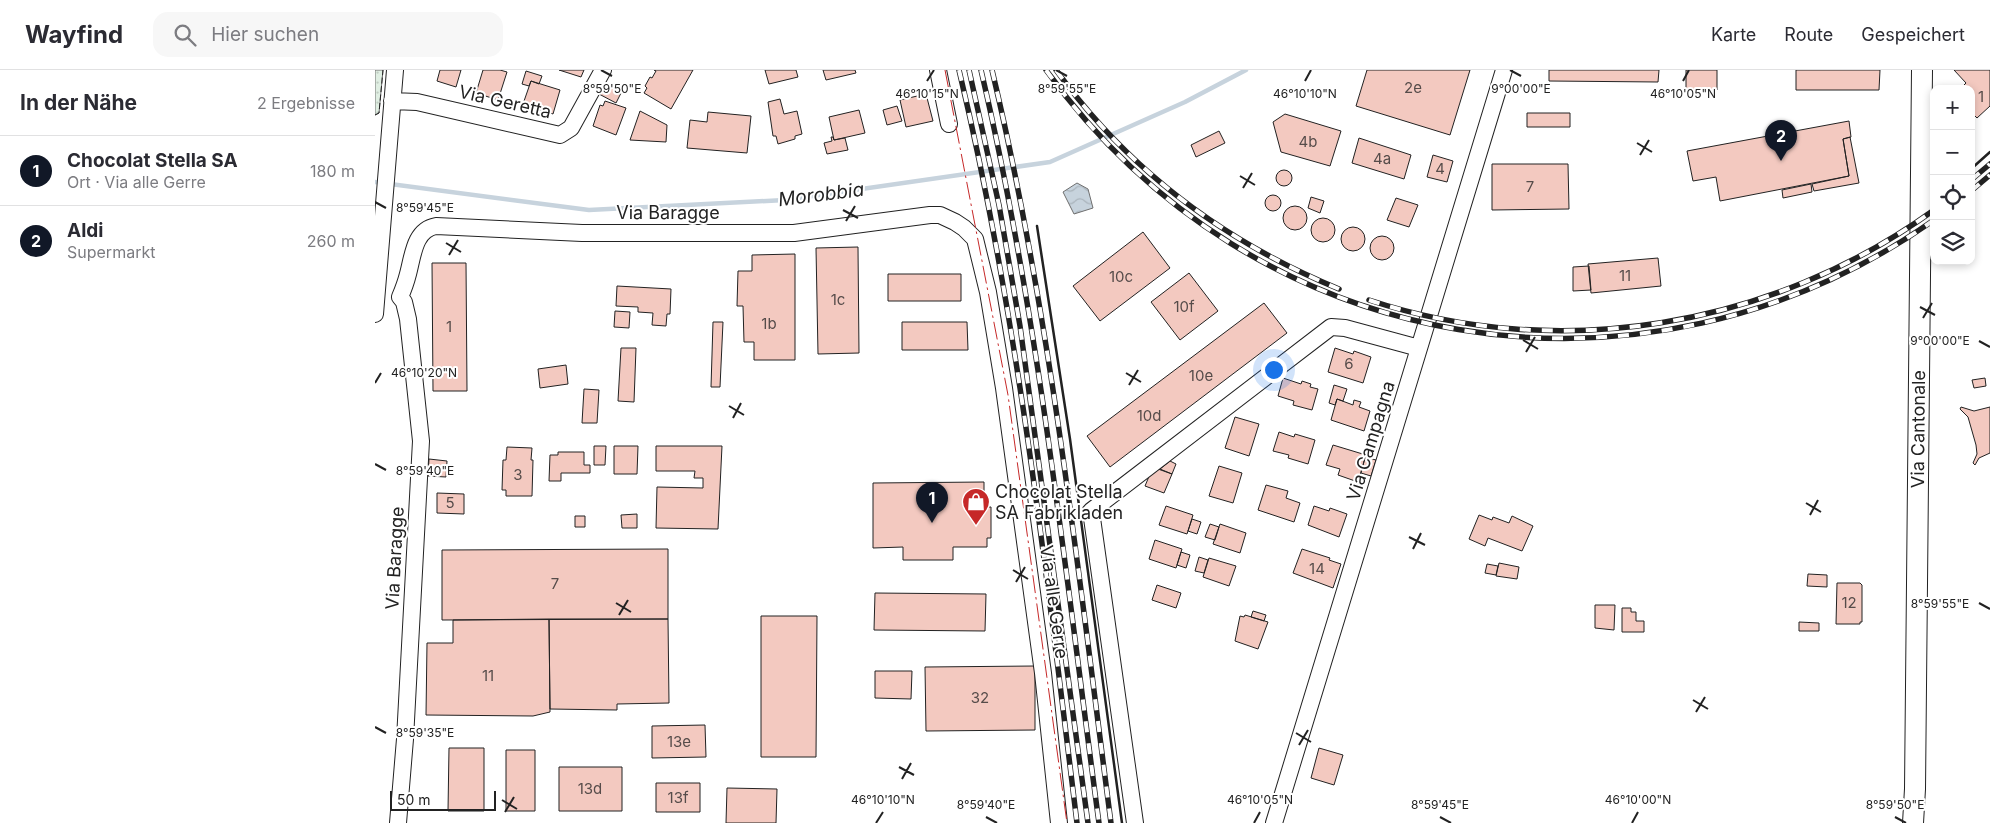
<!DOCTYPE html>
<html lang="de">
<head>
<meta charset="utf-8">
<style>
  body { margin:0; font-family:Inter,sans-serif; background:#f7f7f7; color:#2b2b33 }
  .controls { position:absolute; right:15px; top:15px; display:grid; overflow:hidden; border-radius:10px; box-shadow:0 2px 8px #0003 }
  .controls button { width:45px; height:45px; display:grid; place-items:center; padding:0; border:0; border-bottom:1px solid #e1e1e2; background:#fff; color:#2b2b33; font:25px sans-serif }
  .scale { position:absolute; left:15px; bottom:12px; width:106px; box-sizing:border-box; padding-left:5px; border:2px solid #222; border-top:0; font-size:14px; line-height:18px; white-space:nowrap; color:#222; -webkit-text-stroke:4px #fff; paint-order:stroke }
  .you { position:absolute; left:898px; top:299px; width:18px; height:18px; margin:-12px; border:4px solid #fff; border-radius:50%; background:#1a73e8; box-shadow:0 0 0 8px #1a73e833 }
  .badge { display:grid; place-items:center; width:32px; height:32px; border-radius:50%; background:#111827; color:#fff; font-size:16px; font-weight:700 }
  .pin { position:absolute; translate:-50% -41px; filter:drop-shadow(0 1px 2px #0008) }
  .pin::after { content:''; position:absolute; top:26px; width:18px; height:15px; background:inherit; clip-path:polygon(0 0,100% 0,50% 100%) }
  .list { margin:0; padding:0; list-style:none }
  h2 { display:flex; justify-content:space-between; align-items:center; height:65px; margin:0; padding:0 20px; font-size:21px }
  h2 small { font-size:16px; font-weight:400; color:#7c7c81 }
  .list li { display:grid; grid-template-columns:32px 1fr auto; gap:15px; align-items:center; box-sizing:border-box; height:70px; padding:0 20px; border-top:1px solid #e1e1e2 }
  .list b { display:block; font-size:19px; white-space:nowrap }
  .list p { margin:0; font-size:16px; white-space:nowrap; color:#7c7c81 }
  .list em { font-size:16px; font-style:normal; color:#7c7c81 }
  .icon { flex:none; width:28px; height:28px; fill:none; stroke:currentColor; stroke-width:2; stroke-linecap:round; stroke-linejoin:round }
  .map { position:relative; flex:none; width:1615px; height:753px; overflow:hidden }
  header { display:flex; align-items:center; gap:30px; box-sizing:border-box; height:70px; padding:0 25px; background:#fff; border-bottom:1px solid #e1e1e2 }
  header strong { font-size:24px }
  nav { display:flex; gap:28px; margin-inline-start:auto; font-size:18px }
  .search { width:350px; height:45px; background:#f7f7f7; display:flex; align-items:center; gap:12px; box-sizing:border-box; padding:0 18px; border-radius:15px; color:#7c7c81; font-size:19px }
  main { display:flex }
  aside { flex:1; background:#fff }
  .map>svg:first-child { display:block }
</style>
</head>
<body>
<header>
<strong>Wayfind</strong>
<div class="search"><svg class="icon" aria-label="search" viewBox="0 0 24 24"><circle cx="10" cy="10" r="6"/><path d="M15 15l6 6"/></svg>Hier suchen</div>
<nav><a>Karte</a><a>Route</a><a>Gespeichert</a></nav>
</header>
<main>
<aside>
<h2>In der Nähe<small>2 Ergebnisse</small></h2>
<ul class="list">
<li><span class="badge">1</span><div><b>Chocolat Stella SA</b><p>Ort · Via alle Gerre</p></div><em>180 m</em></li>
<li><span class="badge">2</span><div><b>Aldi</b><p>Supermarkt</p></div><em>260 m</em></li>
</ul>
</aside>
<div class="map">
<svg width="1615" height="753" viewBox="0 0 1615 753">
  <defs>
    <pattern id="grass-dots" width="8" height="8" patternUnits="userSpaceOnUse" patternTransform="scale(1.25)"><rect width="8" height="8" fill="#e0efe3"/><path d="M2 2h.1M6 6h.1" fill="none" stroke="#c0cdc2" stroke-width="1.8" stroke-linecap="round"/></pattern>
    <pattern id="water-waves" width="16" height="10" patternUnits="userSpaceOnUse" patternTransform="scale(1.25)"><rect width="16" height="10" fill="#c7d3dd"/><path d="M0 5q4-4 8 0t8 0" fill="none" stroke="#abb5bd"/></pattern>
  </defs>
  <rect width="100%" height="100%" fill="#fff"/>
  <path fill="url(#grass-dots)" stroke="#6f6f6f" d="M0,0H8L4,43L0,45Z"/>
  <path fill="url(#water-waves)" stroke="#6f6f6f" d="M702,113L713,119L718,138L699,144L688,122Z"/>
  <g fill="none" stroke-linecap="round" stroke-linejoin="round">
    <path stroke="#c7d3dd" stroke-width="4.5" d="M0,112L214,140L410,130L675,92L810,32L871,0"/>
  </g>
  <path fill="#f3c9c0" stroke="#222" d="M65,0H86L81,17L62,11Z
    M108,0H125L132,2L123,30L101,23Z
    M184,0H209L206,7Z
    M279,0H318L296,39L269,23L272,18L270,16L275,7L277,8L281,1Z
    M390,0H421L423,7L394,14Z
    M448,0H480L481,3L451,10Z
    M992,0H1095L1075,65L981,36Z
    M1174,0H1284L1283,12L1174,11Z
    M1311,0H1342V20L1311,19Z
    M1421,0H1505L1504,20H1421Z
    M1579,0H1615V36L1602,48L1596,42V19H1585L1591,13Z
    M151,1L167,6L164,14L156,11L154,16L147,14Z
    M156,11L185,20L178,44L148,34Z
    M230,13L247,21L241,33L224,24Z
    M551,24L558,51L531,57L525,30Z
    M405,29L409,44L422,41L427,64L420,66V69L403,74L401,66H398L393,32Z
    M230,31L251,38L241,65L218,56L225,35L228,36Z
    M522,36L527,51L512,55L508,40Z
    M484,40L490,63L459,70L454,47Z
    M265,41L292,55L291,72L255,70Z
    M333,42L376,46L372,83L312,78L315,50L332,52Z
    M1152,43H1195V57H1152Z
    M910,44L966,61L955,96L906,82L898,52Z
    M1474,51L1476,67L1468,69L1474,106L1345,131L1341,107L1318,111L1312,81Z
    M844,61L850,73L821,87L816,75Z
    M456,67H458L459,70L470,68L473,80L452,84L449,73L457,71Z
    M1475,67L1484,113L1439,121L1437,114L1474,106L1468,69Z
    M984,68L1036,85L1029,109L977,93Z
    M1058,85L1078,91L1072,112L1052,107Z
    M1117,94H1193L1194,139L1117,140Z
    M901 108a8 8 0 1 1 16 0a8 8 0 1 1-16 0Z
    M1436,114L1437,122L1408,128L1407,120Z
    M890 133a8 8 0 1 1 16 0a8 8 0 1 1-16 0Z
    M936,127L949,131L945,143L933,138Z
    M1021,128L1043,135L1034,157L1012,150Z
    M908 148a12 12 0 1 1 24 0a12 12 0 1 1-24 0Z
    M936 160a12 12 0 1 1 24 0a12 12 0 1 1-24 0Z
    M966 169a12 12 0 1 1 24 0a12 12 0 1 1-24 0Z
    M768,162L795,198L725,251L698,216Z
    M995 178a12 12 0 1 1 24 0a12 12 0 1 1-24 0Z
    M483,177L484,283L443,284L441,178Z
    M420,184V290H379V272H369L368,236H362L363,201H377V185Z
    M1283,188L1286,216L1216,223L1213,194Z
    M57,193H91L92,321H58Z
    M1214,196L1216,220L1198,221V197Z
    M814,203L843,241L805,270L776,232Z
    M513,204H586V231H513Z
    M242,216L296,219L295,244H292L291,256L277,255L278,243L263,242V237L241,236Z
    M889,233L912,263L735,397L712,366Z
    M240,241L255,242L254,258L239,257Z
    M338,252H348L345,317H336Z
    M527,252H592L593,280H527Z
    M246,278H261L259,332L243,331Z
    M960,278L978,284L979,281L996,287L988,313L953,302Z
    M191,295L193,314L165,318L163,299Z
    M908,308L926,314L927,311L936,314L935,317L943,319L937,340L918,335L919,331L903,326Z
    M1610,308L1611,316L1599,318L1597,310Z
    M959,315L972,319L968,331L962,329L960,335L954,333Z
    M209,319L224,320L222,353H207Z
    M962,329L978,335L979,330L986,332L984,337L995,341L989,361L956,350Z
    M1586,337L1599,341L1615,337V383L1604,388L1600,395L1598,393L1602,384L1601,375L1593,347L1585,339Z
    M860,347L884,354L874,386L850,378Z
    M904,362L919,367L920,364L940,370L933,394L913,388L914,385L898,381Z
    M958,375L991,385L983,412L963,405L965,399L951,395Z
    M219,376H231L230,395H219Z
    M239,376H263L262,404H239Z
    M281,376H347L343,459L281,458L282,417L328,418V408H319L320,401H281Z
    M132,377L157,378L156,390H158L157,426H131V420H127L128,390H131Z
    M183,382H209V395H215V403H186V411H174L175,385H183Z
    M990,387L1001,390L996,406L986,403Z
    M54,389L72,391L71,407L53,406Z
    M795,391L801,394L797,404L785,399Z
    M844,396L867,403L858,433L834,426Z
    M783,399L797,404L789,423L770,416L775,404Z
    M609,412V437H616V468H612V477H578V490H528V477L498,478V413Z
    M891,415L913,421L911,428L925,433L919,452L883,440Z
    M62,423L89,424V444L62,443Z
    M791,436L818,445L812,464L784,455Z
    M939,436L954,441L955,438L972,444L964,467L933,455Z
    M262,444V458H247L246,445Z
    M1104,445L1117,450L1118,447L1134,453L1137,446L1158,456L1147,481L1113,468L1110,476L1094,469Z
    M200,446H210V457H200Z
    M817,449L826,452L822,464L813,461Z
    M835,454L844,457L840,470L830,467Z
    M845,454L871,463L865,483L838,474Z
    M780,470L807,479L801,498L774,489Z
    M293,479V549L67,550V480Z
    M927,479L955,488L954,490L966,494L958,518L918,503Z
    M806,482L815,485L811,498L802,495Z
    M824,487L833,490L829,503L820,501Z
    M834,488L861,496L854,516L828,507Z
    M1124,493L1144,497L1142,509L1121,506Z
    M1112,494L1123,496L1121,505L1110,503Z
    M1433,504L1452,505V517L1432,516Z
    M1462,513H1485L1487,515V552H1485V554H1461Z
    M782,515L806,523L801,538L777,530Z
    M500,523L611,524L610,561L499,560Z
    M1220,535H1240L1239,560L1220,558Z
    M1247,538H1256V542H1261V551H1269V562H1247Z
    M878,541L891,545L889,551L876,547Z
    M870,545L893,552L883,579L860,571L865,546L869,547Z
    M386,546H442L441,687H386Z
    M174,549L175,642L158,646L51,645L52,573H78V550Z
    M174,549H293L294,633L242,634V640L175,639Z
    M1424,552L1444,553V561H1424Z
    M660,596V660L551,661L550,597Z
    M500,601H537L536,629L500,628Z
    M330,655L331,687L277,688V656Z
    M74,678H109V741H73Z
    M944,678L968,685L959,715L936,708Z
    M131,680H160V741H131Z
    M184,697H247V741H184Z
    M281,713H325V742H281Z
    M352,718L402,719L401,753H351Z"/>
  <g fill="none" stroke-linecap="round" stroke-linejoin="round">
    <defs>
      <path id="minor" d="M563,0L574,54
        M17,31L42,32L185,65L196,58L228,0
        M0,244L20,0
        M23,753L30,669L46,371L33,249L29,232L25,227C28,220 31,212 33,204C38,186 39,160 61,156L207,163H419L555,145H565L580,152L589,158L600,169L613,222L629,318L668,603L684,753
        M760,753L716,441L956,257L970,258L1044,278
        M899,753L1129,0"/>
      <g id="major">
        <path id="s1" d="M1538,753L1540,719L1547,0"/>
      </g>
    </defs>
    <use href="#minor" stroke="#222" stroke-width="18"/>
    <use href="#major" stroke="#222" stroke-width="22"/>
    <use href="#minor" stroke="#fff" stroke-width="16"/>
    <use href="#major" stroke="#fff" stroke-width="20"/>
    <defs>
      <path id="rail" d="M584,0C643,247 671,501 702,753
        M594,0L624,135L645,256L713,753
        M606,0C664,247 690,501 724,753
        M617,0C676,248 703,501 736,753
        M671,0C878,288 1268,354 1559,150
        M681,0C753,100 850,172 964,219
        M1596,110L1615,94
        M1596,121L1615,105
        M994,230C1185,293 1397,257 1559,140"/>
    </defs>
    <use href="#rail" stroke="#222" stroke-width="5.5"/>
    <use href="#rail" stroke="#fff" stroke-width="4" stroke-dasharray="11" stroke-linecap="butt"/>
    <path stroke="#222" stroke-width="1" stroke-dasharray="6 2.5" stroke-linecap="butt" d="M0,45L4,43L8,0"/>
    <path stroke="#222" stroke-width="2.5" d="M1596,99L1615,82
      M662,156L695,369L747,753"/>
    <path stroke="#c62828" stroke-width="1" stroke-dasharray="18 4 2.5 4" stroke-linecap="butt" d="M570,0L633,325L692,753"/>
  </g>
  <path fill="none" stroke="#222" stroke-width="2" d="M226,0L237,6M681,0L692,6M1135,0L1146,6M552,11L559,0M930,11L936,0M1308,11L1314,0M1262,73L1277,82M1265,85L1274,70M865,106L880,115M868,118L877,103M0,132L11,138M468,140L483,148M471,151L480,136M71,173L86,182M74,185L83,170M1545,237L1560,245M1548,248L1557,233M1148,270L1163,279M1604,271L1615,277M1151,282L1160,267M751,303L766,312M0,313L6,303M754,315L763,300M354,336L369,345M358,348L366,333M0,394L11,400M1431,433L1446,442M1435,445L1443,430M1034,467L1050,475M1038,479L1046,463M638,500L653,509M641,512L650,497M241,533L256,542M1604,533L1615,539M244,545L253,530M1318,630L1333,639M1321,642L1330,627M0,657L11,663M921,663L936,672M924,675L933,660M524,697L539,705M527,709L536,693M127,730L142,739M130,742L139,727M611,747L622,753M1065,747L1076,753M1520,747L1531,753M501,753L508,742M879,753L885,742M1257,753L1263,742"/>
  <defs>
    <symbol id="shop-pin" viewBox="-11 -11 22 30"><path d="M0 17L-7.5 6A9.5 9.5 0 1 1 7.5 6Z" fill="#c62828" stroke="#fff"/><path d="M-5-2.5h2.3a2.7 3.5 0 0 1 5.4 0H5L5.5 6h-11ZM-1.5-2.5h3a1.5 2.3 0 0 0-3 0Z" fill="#fff"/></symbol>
  </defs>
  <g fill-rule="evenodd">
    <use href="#shop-pin" x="585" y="416" width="32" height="43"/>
  </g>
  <g text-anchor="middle" stroke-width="4" stroke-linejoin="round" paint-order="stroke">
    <g font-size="15" fill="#564c4a">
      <text x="1038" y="23">2e</text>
      <text x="1606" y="32">1</text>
      <text x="933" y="77">4b</text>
      <text x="1007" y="94">4a</text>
      <text x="1065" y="104">4</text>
      <text x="1155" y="122">7</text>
      <text x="1250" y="211">11</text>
      <text x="746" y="212">10c</text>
      <text x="463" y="235">1c</text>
      <text x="809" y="242">10f</text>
      <text x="394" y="259">1b</text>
      <text x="74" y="262">1</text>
      <text x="974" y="299">6</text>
      <text x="826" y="311">10e</text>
      <text x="774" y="351">10d</text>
      <text x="143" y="410">3</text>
      <text x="75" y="438">5</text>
      <text x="942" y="504">14</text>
      <text x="180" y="519">7</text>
      <text x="1474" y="538">12</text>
      <text x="113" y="611">11</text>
      <text x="605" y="633">32</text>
      <text x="304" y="677">13e</text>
      <text x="215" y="724">13d</text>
      <text x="303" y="733">13f</text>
    </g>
    <g font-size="18" fill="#222" stroke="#fff">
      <text transform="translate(130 32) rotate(13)" y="6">Via Geretta</text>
      <text x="293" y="149">Via Baragge</text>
      <text dy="6" stroke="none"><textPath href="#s1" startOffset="394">Via Cantonale</textPath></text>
      <text transform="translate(996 371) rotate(-73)" y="6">Via Campagna</text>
      <text transform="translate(20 488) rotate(-87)" y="6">Via Baragge</text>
      <text transform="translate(679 532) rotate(82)" y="6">Via alle Gerre</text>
    </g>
    <g font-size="18" fill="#222" stroke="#fff" text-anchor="start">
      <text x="620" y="428">Chocolat Stella<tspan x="620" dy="21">SA Fabrikladen</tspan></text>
    </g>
    <g font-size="19" font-style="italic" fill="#222" stroke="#fff">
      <text transform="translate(446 124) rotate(-7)" y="7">Morobbia</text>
    </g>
  </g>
  <g font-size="12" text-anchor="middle" fill="#222" stroke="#fff" stroke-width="4" stroke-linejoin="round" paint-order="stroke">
    <text x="692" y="23">8°59'55"E</text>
    <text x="1146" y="23">9°00'00"E</text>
    <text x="237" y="23">8°59'50"E</text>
    <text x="552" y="28">46°10'15"N</text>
    <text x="930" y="28">46°10'10"N</text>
    <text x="1308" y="28">46°10'05"N</text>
    <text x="50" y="142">8°59'45"E</text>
    <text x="1565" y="275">9°00'00"E</text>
    <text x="49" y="307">46°10'20"N</text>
    <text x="50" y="405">8°59'40"E</text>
    <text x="1565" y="538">8°59'55"E</text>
    <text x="50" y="667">8°59'35"E</text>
    <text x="508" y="734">46°10'10"N</text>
    <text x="885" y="734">46°10'05"N</text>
    <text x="1263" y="734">46°10'00"N</text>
    <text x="611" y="739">8°59'40"E</text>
    <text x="1065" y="739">8°59'45"E</text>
    <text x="1520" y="739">8°59'50"E</text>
  </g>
</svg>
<div class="controls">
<button>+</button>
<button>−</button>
<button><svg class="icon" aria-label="locate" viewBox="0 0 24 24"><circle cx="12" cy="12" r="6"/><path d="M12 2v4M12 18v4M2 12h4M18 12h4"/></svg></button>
<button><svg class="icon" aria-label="layers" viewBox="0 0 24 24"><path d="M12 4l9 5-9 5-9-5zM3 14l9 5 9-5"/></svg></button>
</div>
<div class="scale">50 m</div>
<div class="you"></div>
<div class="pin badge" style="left:557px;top:453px">1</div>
<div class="pin badge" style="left:1406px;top:91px">2</div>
</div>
</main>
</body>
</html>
